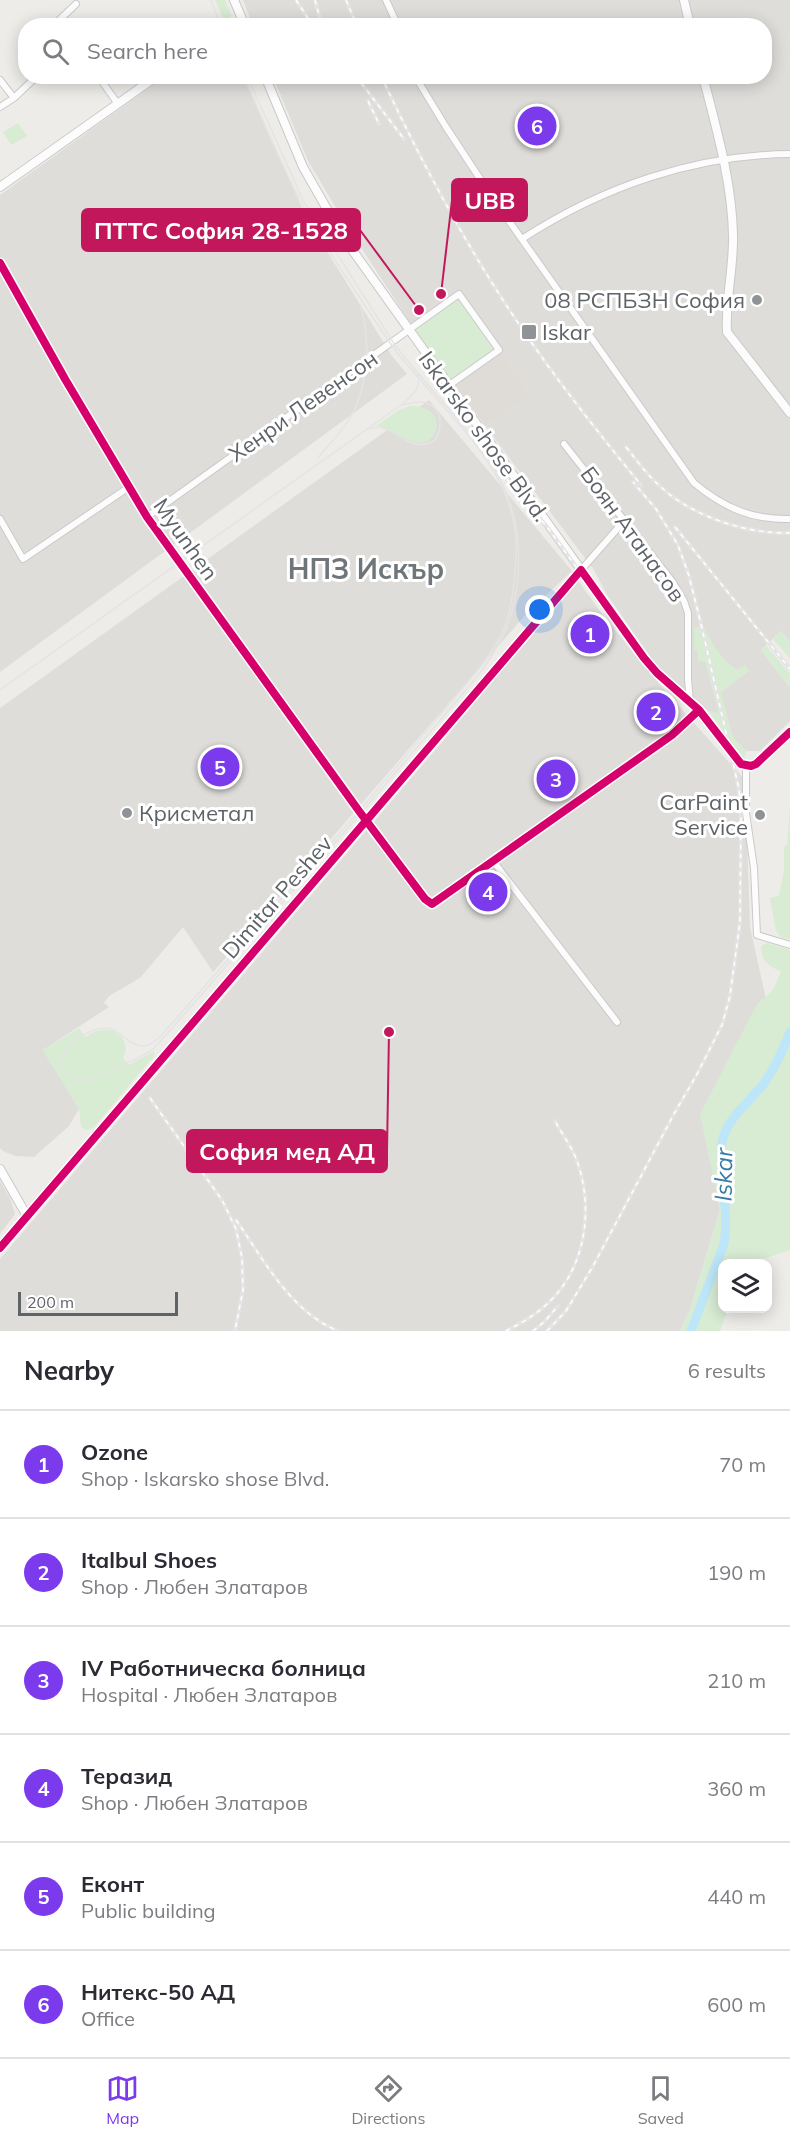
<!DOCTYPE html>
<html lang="en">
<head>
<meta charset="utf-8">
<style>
  body { margin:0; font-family:Mulish,sans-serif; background:#f2f2f3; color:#2b2b33 }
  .controls { position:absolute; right:18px; bottom:18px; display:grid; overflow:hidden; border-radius:12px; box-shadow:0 3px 15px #0003 }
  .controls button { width:54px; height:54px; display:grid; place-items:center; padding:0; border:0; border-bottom:2px solid #e1e1e2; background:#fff; color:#2b2b33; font:30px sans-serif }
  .scale { position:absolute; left:18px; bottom:15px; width:160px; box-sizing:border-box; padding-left:6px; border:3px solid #5e6368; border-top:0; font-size:16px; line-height:21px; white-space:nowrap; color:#5e6368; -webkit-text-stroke:4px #fff; paint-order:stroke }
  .you { position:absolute; left:540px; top:610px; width:21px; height:21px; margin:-15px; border:4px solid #fff; border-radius:50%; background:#1a73e8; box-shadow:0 0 0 9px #1a73e833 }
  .badge { display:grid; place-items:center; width:39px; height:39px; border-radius:50%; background:#7c3aed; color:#fff; font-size:20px; font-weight:700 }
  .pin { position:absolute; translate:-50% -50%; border:3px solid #fff; box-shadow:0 2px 6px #0006 }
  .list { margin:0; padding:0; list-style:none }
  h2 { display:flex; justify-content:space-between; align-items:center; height:78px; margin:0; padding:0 24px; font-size:26px }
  h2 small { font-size:20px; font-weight:400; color:#7c7c81 }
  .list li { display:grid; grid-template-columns:39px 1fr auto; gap:18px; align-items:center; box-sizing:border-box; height:108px; padding:0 24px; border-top:2px solid #e1e1e2 }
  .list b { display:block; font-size:22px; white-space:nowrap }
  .list p { margin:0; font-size:20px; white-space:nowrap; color:#7c7c81 }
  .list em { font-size:20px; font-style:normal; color:#7c7c81 }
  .icon { flex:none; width:33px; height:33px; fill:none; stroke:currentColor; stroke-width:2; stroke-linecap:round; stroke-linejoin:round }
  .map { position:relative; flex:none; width:790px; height:1331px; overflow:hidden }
  .search { position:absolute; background:#fff; box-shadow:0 3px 15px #0003; left:18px; right:18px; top:18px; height:66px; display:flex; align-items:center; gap:15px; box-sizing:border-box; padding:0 21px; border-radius:24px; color:#7c7c81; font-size:22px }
  .sheet { height:726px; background:#fff }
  nav { display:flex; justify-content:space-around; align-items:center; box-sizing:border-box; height:84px; border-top:2px solid #e1e1e2; background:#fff; font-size:16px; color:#7c7c81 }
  nav a { display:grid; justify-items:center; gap:3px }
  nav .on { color:#7c3aed }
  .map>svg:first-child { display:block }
</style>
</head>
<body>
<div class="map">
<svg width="790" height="1331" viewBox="0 0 790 1331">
  <rect width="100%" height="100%" fill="#eeece9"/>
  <path fill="#dfddda" d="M243,0H790V642L781,631L761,650L790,688V721L760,751H746L703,706L658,668L606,593L594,570L486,427L528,394L413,327L345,223L308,161L273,77L764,76V26H253Z
    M164,77H243L307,219L392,356L407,374L0,672V195Z
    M429,400L572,571L528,612L303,871L213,972L183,927L140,978L109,996L104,1003L109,1007L43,1050L79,1109L69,1126L34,1157L15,1156L3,1151L0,1148V708Z
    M577,579L602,614L661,686L745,780L750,927L770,1017L714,1178L720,1210L690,1309L680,1331H0V1259L443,741Z
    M0,1181L10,1198L15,1214L0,1234Z"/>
  <path fill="#dfdbd7" d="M499,350L529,394L486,427L453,383Z"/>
  <path fill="#d8ebd3" d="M215,0H225L232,16L224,21Z
    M18,123L27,136L11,145L3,132Z
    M459,294L499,350L453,383L413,327Z
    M409,406C423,406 437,410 437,427C425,462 396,427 376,426L399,410Z
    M694,627H704C711,641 722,662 737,669L745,665L749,671L721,692L733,737L746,751L744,759L708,711L719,713L705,662L698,661L697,650H694Z
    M781,631L790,642V658L773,639Z
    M766,645L790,674V688L761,650Z
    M790,806V940L781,937L776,931L770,898L779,896L784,871V847L787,845Z
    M767,943L790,950V1250L751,1263L722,1264V1308L728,1309L720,1331H680L690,1309L720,1210L700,1114L757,1004L773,990L781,972C767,964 762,963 761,946Z
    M79,1028L85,1037C90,1034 96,1030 103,1030C120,1028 131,1044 123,1058L129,1065L154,1051V1056L94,1127L87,1130L81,1127L79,1109L43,1050Z"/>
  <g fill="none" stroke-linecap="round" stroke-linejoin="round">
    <path stroke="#bde6f8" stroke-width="9" d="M691,1331L724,1244C728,1221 724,1198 722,1174C722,1164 720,1152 722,1142C727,1117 751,1101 765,1082C776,1066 783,1050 790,1032"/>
    <defs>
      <path id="street" d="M386,0L398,26
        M53,26L76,4
        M98,76L118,104
        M415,76L446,127L492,197L694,483C723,507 751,520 790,519
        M0,80L14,98
        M0,107L14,98L37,76
        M522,239C602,187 694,155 790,154
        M0,263L65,379L147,517L359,811L425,899L432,904L672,735L699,710
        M564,444L672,581L684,601L688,613V679L690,702
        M147,517L459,294L499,350L448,386
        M0,519L23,559L129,487
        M581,570L625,520
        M746,766V813L754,868L757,935L790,945
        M493,861L617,1022"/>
      <path id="secondary" d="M234,0L245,26
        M684,0L690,26
        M265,76L303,167L343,237L644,658L657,673L699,710L741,764L751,766L756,764L790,732
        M703,76C716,128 732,181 733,235C734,267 725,300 727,332L790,413
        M0,187L157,76
        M0,1169L27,1216
        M0,1248L581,570"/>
    </defs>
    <use href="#street" stroke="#cac9ca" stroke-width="8"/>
    <use href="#secondary" stroke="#c9c9ca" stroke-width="10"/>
    <use href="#street" stroke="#fcfcfc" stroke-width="6"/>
    <use href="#secondary" stroke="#fcfcfc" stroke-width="8"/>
    <path stroke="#e3e4e3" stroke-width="1.5" d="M211,0L221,26
      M244,76C262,118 279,160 300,200C324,246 354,289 382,331C421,392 489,439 511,510C517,531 517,552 515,573C511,620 503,640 473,676L359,811L159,1038C154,1042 149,1046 143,1046C129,1046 122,1031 110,1029C92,1024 52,1049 64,1071C67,1078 75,1082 83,1082C91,1081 97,1075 104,1072C123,1064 143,1059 158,1044L361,813L476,678C504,641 514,620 518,574C527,467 449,419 393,342L303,200L247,76
      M368,429C394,419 406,456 434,441C443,429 443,408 426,403C418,400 410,404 401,405
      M318,458C328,445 342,432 350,418C369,385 371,340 360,304
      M0,690L401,405C412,396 421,390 418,374"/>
    <defs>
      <path id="rail" d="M296,0L313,26
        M315,0L322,26
        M346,0L357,26
        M356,76L404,139
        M381,76C423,165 469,252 525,333C561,386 601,436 641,485
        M368,101L379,124
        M478,445L548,528L639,654L655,673L698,712L724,746L727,752
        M626,447C637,461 648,476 662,488C694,517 747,534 790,533
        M675,527L790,669
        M150,1098L222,1200L236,1229L242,1258L243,1290L235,1331
        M236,1220C264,1260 290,1311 338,1331
        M506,1331C521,1323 536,1315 548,1303C586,1268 594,1208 577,1161C572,1147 562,1134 555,1121
        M533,1331L544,1322L558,1306
        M547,1331L566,1311L592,1268L674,1114L696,1076L722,1025L730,996L740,922L741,818L739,789L701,624L689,576L678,545L656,509L633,482"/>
    </defs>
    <use href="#rail" stroke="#e3e4e3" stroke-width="4"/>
    <use href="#rail" stroke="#fff" stroke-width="1.5" stroke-dasharray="4.5" stroke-linecap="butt"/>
    <defs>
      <path id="cycleway" d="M0,263L65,379L147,517L359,811L425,899L432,904L672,735L699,710
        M0,1248L581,570L644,658L657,673L699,710L741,764L751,766L756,764L790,732"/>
    </defs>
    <use href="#cycleway" stroke="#fff" stroke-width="11"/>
    <use href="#cycleway" stroke="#d6006c" stroke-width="8"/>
  </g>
  <g fill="#909395" stroke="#fff" stroke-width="2">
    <circle cx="757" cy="300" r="6"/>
    <rect x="521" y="324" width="16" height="16" rx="3"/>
    <circle cx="127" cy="813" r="6"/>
    <circle cx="760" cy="815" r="6"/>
  </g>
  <g text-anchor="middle" stroke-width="6" stroke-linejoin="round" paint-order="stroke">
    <g font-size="22" fill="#5e6368" stroke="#fff" text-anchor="end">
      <text x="745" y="308">08 РСПБЗН София</text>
      <text x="542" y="340" text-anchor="start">Iskar</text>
      <text x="748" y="810">CarPaint<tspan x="748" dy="25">Service</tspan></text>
      <text x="139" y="821" text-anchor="start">Крисметал</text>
    </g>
    <g font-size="22" fill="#5e6368" stroke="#fff">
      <text transform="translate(303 406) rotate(-35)" y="8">Хенри Левенсон</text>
      <text transform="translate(484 436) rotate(54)" y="8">Iskarsko shose Blvd.</text>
      <text transform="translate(633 534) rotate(54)" y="8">Боян Атанасов</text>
      <text transform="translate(186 539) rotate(55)" y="8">Myunhen</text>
      <text transform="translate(277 897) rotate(-49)" y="8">Dimitar Peshev</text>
    </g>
    <g font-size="24" font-style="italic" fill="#377ba8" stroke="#fff">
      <text transform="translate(724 1175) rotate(-89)" y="8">Iskar</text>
    </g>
    <g font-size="28" font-weight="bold" fill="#6f767a" stroke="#fff">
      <text x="366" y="579">НПЗ Искър</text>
    </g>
  </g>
  <path fill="none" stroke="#c2185b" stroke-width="2" d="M441 294L452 200M419 310L360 230M389 1032L387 1151"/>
  <g fill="#c2185b" stroke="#fff" stroke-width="2">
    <circle cx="441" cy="294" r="6"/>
    <circle cx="419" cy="310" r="6"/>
    <circle cx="389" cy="1032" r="6"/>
  </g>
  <g fill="#c2185b" stroke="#c2185b" stroke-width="2">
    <rect x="452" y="179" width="75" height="42" rx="6"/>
    <rect x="82" y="209" width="278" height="42" rx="6"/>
    <rect x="187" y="1130" width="200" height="42" rx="6"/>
  </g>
  <g font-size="24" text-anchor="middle" font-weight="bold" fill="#fff">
    <text x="490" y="209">UBB</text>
    <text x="221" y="239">ПТТС София 28-1528</text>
    <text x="287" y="1160">София мед АД</text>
  </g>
</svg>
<div class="controls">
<button><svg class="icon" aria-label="layers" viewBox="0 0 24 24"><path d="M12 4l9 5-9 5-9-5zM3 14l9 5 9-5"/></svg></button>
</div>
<div class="scale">200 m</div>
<div class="you"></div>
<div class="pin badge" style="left:590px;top:634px">1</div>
<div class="pin badge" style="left:656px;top:712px">2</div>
<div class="pin badge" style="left:556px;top:779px">3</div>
<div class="pin badge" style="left:488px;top:892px">4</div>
<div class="pin badge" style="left:220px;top:767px">5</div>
<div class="pin badge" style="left:537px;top:126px">6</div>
<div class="search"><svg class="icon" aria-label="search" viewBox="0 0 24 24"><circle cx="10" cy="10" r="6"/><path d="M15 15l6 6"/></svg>Search here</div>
</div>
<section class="sheet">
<h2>Nearby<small>6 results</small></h2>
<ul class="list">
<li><span class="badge">1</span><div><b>Ozone</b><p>Shop · Iskarsko shose Blvd.</p></div><em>70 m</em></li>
<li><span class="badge">2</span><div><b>Italbul Shoes</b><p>Shop · Любен Златаров</p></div><em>190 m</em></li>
<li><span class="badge">3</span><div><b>IV Работническа болница</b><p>Hospital · Любен Златаров</p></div><em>210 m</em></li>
<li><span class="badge">4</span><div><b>Теразид</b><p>Shop · Любен Златаров</p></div><em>360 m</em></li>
<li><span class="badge">5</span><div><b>Еконт</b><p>Public building</p></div><em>440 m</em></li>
<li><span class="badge">6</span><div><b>Нитекс-50 АД</b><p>Office</p></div><em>600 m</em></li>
</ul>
</section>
<nav>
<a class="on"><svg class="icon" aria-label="map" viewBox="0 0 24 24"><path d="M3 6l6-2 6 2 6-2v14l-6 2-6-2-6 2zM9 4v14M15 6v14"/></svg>Map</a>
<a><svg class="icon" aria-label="directions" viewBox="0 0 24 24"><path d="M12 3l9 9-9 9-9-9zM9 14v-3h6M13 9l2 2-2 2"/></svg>Directions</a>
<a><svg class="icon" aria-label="saved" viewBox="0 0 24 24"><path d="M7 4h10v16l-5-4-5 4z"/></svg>Saved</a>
</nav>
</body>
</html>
